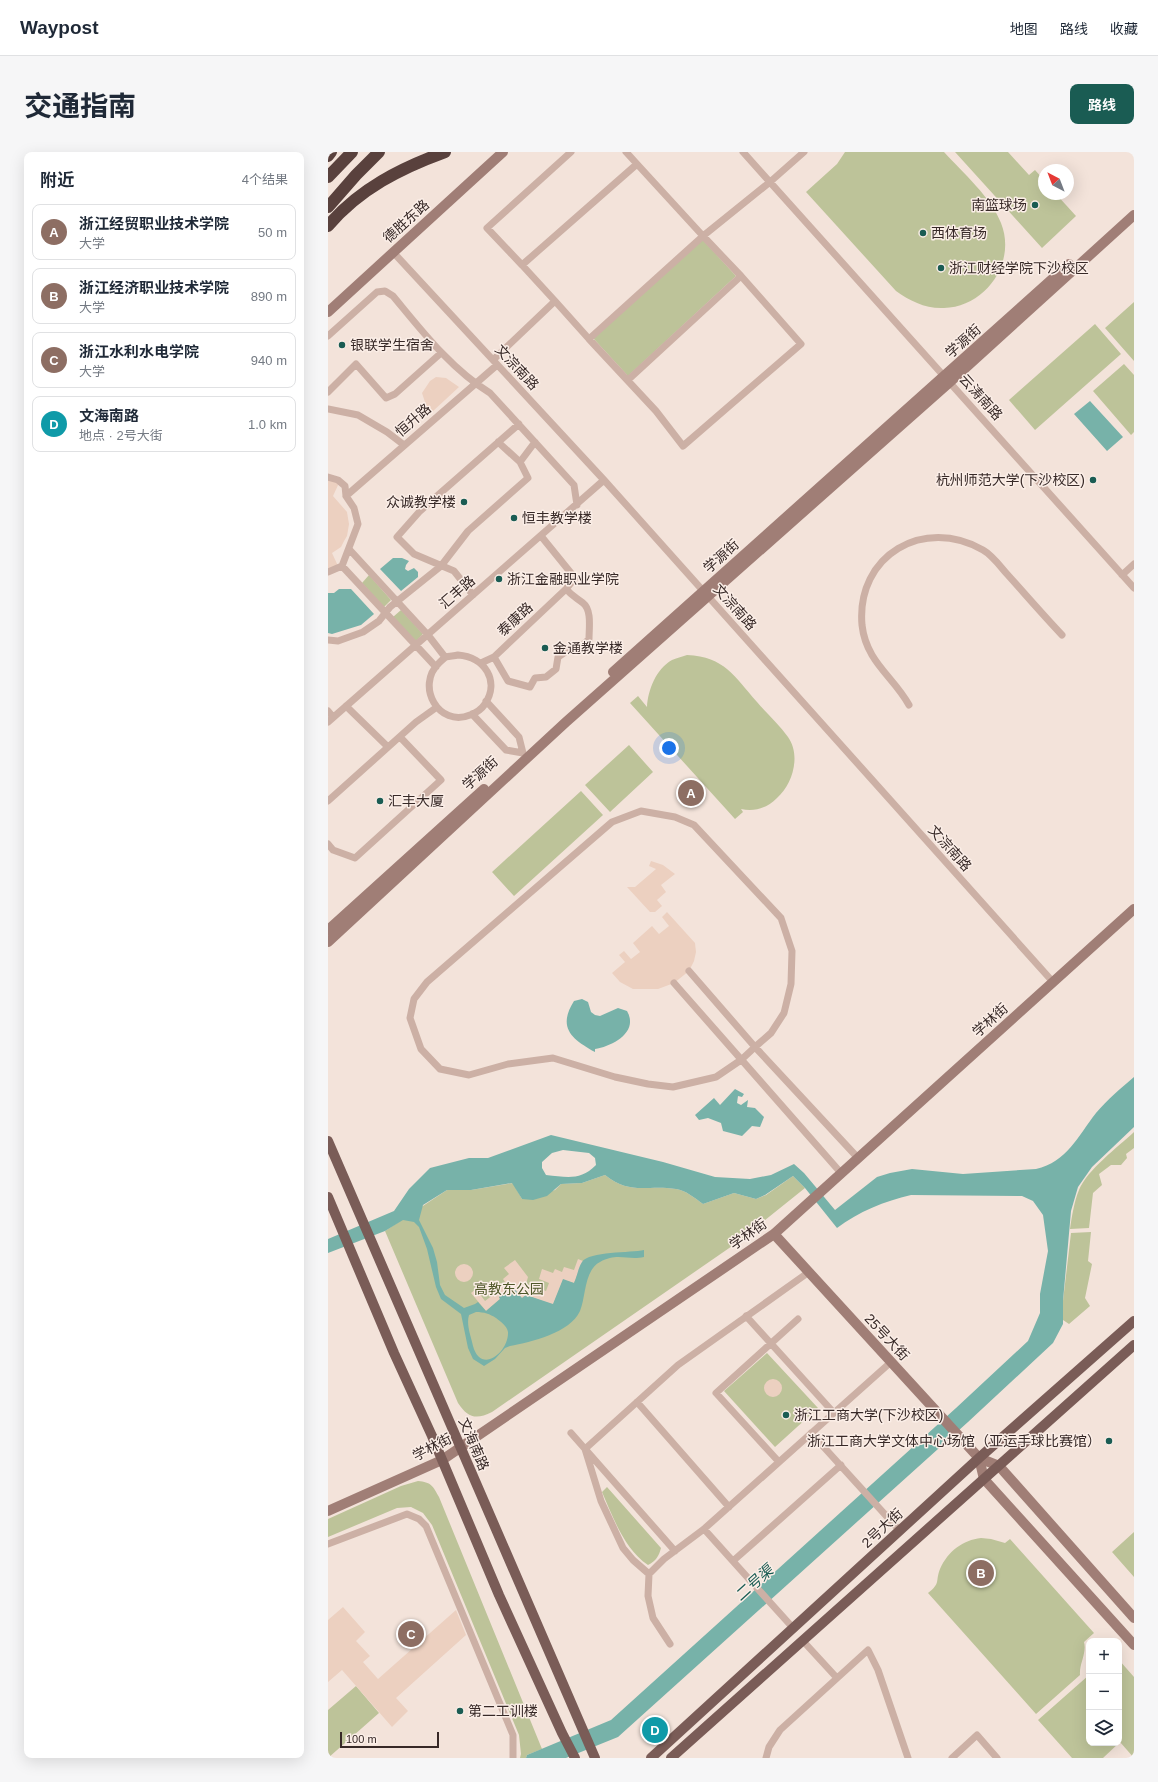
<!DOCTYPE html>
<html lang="zh">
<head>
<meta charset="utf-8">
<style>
  body { margin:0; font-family:Helvetica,"Noto Sans SC",sans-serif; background:#f6f6f7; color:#1f2937 }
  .controls { position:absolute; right:12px; bottom:12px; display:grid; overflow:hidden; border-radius:8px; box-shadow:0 4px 16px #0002 }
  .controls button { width:36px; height:36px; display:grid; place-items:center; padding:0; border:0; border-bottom:1px solid #e0e1e3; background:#fff; color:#1f2937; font:20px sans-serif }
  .compass { position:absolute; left:710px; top:12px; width:36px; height:36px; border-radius:50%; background:#fff; box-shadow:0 4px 16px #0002; rotate:318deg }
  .scale { position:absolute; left:12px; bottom:10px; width:99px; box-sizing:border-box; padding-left:4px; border:2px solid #372927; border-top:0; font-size:11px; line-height:14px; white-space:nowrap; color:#372927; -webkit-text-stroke:3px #fbeee7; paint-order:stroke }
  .you { position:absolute; left:341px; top:596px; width:14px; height:14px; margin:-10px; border:3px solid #fff; border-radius:50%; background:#1a73e8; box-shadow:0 0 0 6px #1a73e833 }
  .badge { display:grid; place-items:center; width:26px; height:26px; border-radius:50%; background:#1a5c53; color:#fff; font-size:13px; font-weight:700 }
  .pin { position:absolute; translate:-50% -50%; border:2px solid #fff; box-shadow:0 1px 4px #0006 }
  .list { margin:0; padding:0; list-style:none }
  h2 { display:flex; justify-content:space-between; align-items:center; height:52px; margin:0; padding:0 16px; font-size:17px }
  h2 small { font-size:13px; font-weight:400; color:#747a83 }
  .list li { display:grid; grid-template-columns:26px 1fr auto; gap:12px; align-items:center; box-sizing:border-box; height:56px; margin:0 8px 8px; padding:0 8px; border:1px solid #e0e1e3; border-radius:8px }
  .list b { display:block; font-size:15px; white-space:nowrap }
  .list p { margin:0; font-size:13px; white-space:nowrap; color:#747a83 }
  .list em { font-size:13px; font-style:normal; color:#747a83 }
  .icon { flex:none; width:22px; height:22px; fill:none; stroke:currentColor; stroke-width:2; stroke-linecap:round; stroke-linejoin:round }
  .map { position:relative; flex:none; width:806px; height:1606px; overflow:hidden; border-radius:8px }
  header { display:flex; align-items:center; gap:24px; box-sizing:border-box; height:56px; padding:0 20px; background:#fff; border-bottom:1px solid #e0e1e3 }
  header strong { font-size:19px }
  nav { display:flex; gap:22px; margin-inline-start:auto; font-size:14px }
  .intro { display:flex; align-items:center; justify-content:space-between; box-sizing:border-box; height:96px; padding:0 24px }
  h1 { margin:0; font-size:28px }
  .button { padding:10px 18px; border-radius:8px; background:#1a5c53; color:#fff; font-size:14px; font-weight:700 }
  main { display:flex; gap:24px; padding:0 24px }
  aside { flex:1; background:#fff; border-radius:8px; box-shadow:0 4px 16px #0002 }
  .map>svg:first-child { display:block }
</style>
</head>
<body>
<header>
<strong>Waypost</strong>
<nav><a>地图</a><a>路线</a><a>收藏</a></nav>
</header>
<div class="intro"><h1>交通指南</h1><a class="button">路线</a></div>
<main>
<aside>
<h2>附近<small>4个结果</small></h2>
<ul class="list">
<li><span class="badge" style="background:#8d6e63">A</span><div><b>浙江经贸职业技术学院</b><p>大学</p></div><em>50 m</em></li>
<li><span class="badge" style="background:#8d6e63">B</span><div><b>浙江经济职业技术学院</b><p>大学</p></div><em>890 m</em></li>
<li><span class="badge" style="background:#8d6e63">C</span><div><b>浙江水利水电学院</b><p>大学</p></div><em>940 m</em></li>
<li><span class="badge" style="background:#0f9aa8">D</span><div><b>文海南路</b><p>地点 · 2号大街</p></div><em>1.0 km</em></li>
</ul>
</aside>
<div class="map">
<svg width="806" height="1606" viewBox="0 0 806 1606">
  <rect width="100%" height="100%" fill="#f3e3da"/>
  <path fill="#bdc399" d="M517,0H616C635,21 663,45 673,71C689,111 657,155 616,156C598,157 582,149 568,139L478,40L509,12Z
    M627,0H680L701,23L707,18L716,28V42H728L748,64L714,96Z
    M374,87L408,124L300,224L265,186Z
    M806,150V209L777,176Z
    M767,172L793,202L707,278L681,248Z
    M796,212L806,223V280L803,283L765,239Z
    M41,423L63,448L56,455L34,431Z
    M73,458L95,482L87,490L65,465Z
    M359,503C397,505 406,524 429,550C439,562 451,572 460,585C473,603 465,632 449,646C439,656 427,660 413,657L415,660L407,667L302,551L310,544L319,555C320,538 328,517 344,508C348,506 354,505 359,503Z
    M301,593L325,620L282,660L257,633Z
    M253,639L275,663L186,744L164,720Z
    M806,980V996L798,1002L799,1006L793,1013H783L771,1022L774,1033L765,1041L761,1076L742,1077C744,1064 746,1050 751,1038C759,1018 790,995 806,980Z
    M277,1023C303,1044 319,1032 348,1037C357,1038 367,1046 375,1052L406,1041L428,1047L438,1043L465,1024L477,1036L407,1092L164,1260C148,1268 140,1266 130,1251L57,1079L119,1038H143L185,1031L194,1047L227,1038L233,1032L254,1031Z
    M763,1080L760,1109L764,1112L757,1146L762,1154L741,1172L735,1168V1149L743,1081Z
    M439,1201L490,1256L447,1295L396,1239Z
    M90,1329C103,1330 105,1334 111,1345L214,1597L199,1603L198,1606H192L193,1602L191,1583L104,1373L95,1361L83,1355L69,1356L0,1385V1367L73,1334Z
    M279,1335L333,1396C331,1404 328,1409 320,1413C296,1397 285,1365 274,1340Z
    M806,1380V1425L784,1400Z
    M653,1386L663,1387L677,1391L682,1387L766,1481L756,1490C759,1501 751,1512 752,1523L708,1562L600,1441C613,1431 607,1430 612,1417C620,1399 635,1388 653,1386Z
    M791,1508L806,1525V1606L792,1590L775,1606H744L710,1568L761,1523V1591H791Z
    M28,1534L51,1561L0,1606V1558Z"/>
  <path fill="#ecd0c0" d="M108,225L118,226L131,235L104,260L98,253L94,241L102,229Z
    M0,327L11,331L5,344L19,360L21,372L19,384L16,389L13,395L4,401L10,414L0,417Z
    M323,709L335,713L347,722L333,733L338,740L329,748L334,754L327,760H322L299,735H307L328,717L321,714Z
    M339,760L367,791L368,800L366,809L361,819L346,831L330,837H305L292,830L284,821L297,810L291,803L296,799L303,807L312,800L305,791L324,774L331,782L341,774L334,765Z
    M250,1107L255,1109L246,1131L235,1128L225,1153L198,1143L194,1146L171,1145L172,1147L158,1159L143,1141L148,1137L157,1149L165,1143L163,1140L177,1130L175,1127L181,1122L176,1116L187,1108L200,1125L198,1132L218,1139L221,1131L211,1127L214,1117L225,1121L227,1117L234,1120L236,1115L246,1118Z
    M127 1121a9 9 0 1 1 18 0a9 9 0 1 1-18 0Z
    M436 1236a9 9 0 1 1 18 0a9 9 0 1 1-18 0Z
    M15,1455L37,1480L28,1489L42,1504L35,1510L50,1527L128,1458L138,1483L68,1546L80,1559L64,1575L14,1518L0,1530V1468Z"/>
  <path fill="#77b2a9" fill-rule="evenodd" d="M762,249L795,285L779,299L746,262Z
    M65,406H74L81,409L78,413L77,417L80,419L86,416L90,420V425L73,439L52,417Z
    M11,437H23L46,462L33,473L4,482L0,481V441H6Z
    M254,847L260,850L263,860L267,863L272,864L290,856L299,859C311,880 285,894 267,897V900C244,887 229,876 246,849Z
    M806,925V975L764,1015L750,1035L743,1059L735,1149V1172L725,1191L640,1270L290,1585L238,1606H198L199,1603L283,1568L628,1256L700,1189L712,1161V1142L720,1099L715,1063L705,1049L694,1044L583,1043C557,1049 530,1060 509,1076L477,1036L465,1024L437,1043L428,1047L406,1041L375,1052C367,1046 357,1038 348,1037C319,1032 303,1044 277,1023L254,1031L233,1032L219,1044L205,1048L194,1047L184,1031L143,1038H119L95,1053L91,1068L105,1096L109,1110L112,1133L117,1143L136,1156L147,1152L150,1150L158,1159L172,1147L171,1145L184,1134L194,1146L198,1143L225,1152L235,1127L246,1131C249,1125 250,1116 254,1110C261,1099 303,1101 316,1098V1105C300,1109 290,1100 272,1110C256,1118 258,1145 252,1159C242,1181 203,1190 182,1194L177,1196L167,1207L156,1214L145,1207L140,1196L133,1162L113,1147L108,1135L99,1097L91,1075L86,1070L75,1068L57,1079L0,1101V1087L66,1059L81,1037L102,1016L141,1006H160L223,983L335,1010L387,1025L422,1027L443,1023L466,1012L476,1021L507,1058L549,1025L562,1021L584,1017L635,1022L708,1017C739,1010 750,984 768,961C779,948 793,936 806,925ZM235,998L261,1001L267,1006L268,1013C252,1029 239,1025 218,1023L214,1016V1010L224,1001ZM148,1160C156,1160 162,1162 168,1166C173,1170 179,1174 180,1180C181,1200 153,1223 145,1194C143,1184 138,1173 141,1163Z
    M407,937L416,942L414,945L410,944L409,951L413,953L420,948L419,955L427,956L436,965L432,975L424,974L414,984L395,979L393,971L380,966L371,968L367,963L386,946L392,953Z"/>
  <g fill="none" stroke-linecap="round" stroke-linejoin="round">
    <path stroke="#ccb0a5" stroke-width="7" d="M298,0L309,12
      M415,0L806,436
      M65,100L276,328L725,830
      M194,113L159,76L243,0
      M0,184L49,140L57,139L65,144C94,179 123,217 162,241L246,333L249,353
      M261,187L328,259L355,294L473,192L413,124L375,84L442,30L476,0
      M165,208L227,149L194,113L309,12L375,84L261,187L227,149
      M300,228L413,124
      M0,240L28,212L58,246L67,242L113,201
      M0,257L30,263L59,280L76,293
      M170,290L192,310
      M0,325L10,328L17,334L18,344L26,356L30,372L14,414L0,420
      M18,344L169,213
      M21,397L100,483L117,505
      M14,414L108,515
      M794,423L806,412
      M145,443L126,419L86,402L69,385L92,359L191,272
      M0,488L10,489L35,480L51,469L62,455L113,414L140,379L200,326L192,310L207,290
      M130,503C157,505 172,529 157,552C153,558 148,561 142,563C111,576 87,534 111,511C113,509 116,506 118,505C121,504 126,504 130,503Z
      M166,505L180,529L202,535L207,526L218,525L228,517L230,505L243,496L256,492L261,487C261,476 264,458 255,451C249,446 244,444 238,437
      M153,511L166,505L238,437L247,426L213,384
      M581,553C566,525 538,510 534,473C528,403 596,364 655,398C664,403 672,414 679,422C697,442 715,463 734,483
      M18,554L60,595
      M0,559L5,565
      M144,562L178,598L195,601L191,585L158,549
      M0,570L276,328
      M0,649L88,570L109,555
      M313,659L347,665L366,673L453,766L464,799L463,832L456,861L443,881L427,895L413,908L388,925L345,935L320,932L287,925L225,906L180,912L141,923L112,917L93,897L82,866L86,847L99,830L284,670Z
      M0,692L5,698L27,706L113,628L72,585
      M361,819L427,895L530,1006
      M346,831L513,1021
      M418,1164L506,1261
      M309,1250L401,1355
      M243,1281L347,1399
      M483,1281L572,1379
      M451,1310L388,1241L470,1167
      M376,1377L466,1477
      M0,1392L79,1362L91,1367L98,1374L185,1583V1606
      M405,1409L513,1313
      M321,1422L305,1408L295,1396L273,1349L257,1297L350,1213L481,1120
      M475,1489L509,1526
      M342,1492L325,1466L320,1444L321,1422L336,1407L376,1377L563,1210
      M438,1606L441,1595L452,1578L540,1498L550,1518L580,1606
      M624,1606L649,1583L669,1606"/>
    <path stroke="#a07e76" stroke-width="10" d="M0,160L175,0
      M285,520L741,112
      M0,778L156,637
      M0,790L238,570L622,230L806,63
      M446,1082L651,1306L671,1314L806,1466
      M651,1306L656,1327L806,1493
      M0,1359L114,1308L446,1082L806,757"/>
    <path stroke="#7a5c57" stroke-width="10" d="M0,989L267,1606
      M0,1045L66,1201L104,1284L171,1443L234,1581L247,1606
      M323,1606L651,1306L806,1169
      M343,1606L806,1193"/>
    <path stroke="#59413d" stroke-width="12" d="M0,4L3,0
      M0,25L24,0
      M0,55L28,23L51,0
      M0,74C31,37 73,16 117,0"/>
  </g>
  <g fill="#1a5c53" stroke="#fbeee7" stroke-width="1.5">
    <circle cx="707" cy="53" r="4"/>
    <circle cx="595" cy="81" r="4"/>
    <circle cx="613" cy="116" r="4"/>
    <circle cx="14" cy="193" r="4"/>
    <circle cx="765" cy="328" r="4"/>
    <circle cx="136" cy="350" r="4"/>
    <circle cx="186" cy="366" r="4"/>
    <circle cx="171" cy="427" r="4"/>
    <circle cx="217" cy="496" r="4"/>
    <circle cx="52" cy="649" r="4"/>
    <circle cx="458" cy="1263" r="4"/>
    <circle cx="781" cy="1289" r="4"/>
    <circle cx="132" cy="1559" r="4"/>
  </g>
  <g text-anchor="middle" stroke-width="3" stroke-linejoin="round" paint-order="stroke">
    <g font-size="14" fill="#372927" stroke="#fbeee7" text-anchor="start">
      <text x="699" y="58" text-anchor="end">南篮球场</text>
      <text x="603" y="86">西体育场</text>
      <text x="621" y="121">浙江财经学院下沙校区</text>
      <text x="22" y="198">银联学生宿舍</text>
      <text x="757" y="333" text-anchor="end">杭州师范大学(下沙校区)</text>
      <text x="128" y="355" text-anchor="end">众诚教学楼</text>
      <text x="194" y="371">恒丰教学楼</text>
      <text x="179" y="432">浙江金融职业学院</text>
      <text x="225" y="501">金通教学楼</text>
      <text x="60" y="654">汇丰大厦</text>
      <text x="466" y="1268">浙江工商大学(下沙校区)</text>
      <text x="773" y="1294" text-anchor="end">浙江工商大学文体中心场馆（亚运手球比赛馆）</text>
      <text x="140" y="1564">第二工训楼</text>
    </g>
    <g font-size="14" fill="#372927" stroke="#fbeee7">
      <text transform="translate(78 69) rotate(-42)" y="5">德胜东路</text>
      <text transform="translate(635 189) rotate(-42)" y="5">学源街</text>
      <text transform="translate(189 215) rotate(47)" y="5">文淙南路</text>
      <text transform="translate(653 245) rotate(48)" y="5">云涛南路</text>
      <text transform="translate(85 268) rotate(-41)" y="5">恒升路</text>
      <text transform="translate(393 404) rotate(-42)" y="5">学源街</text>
      <text transform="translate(129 440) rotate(-41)" y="5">汇丰路</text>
      <text transform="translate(407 455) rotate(48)" y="5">文淙南路</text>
      <text transform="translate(187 467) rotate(-43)" y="5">泰康路</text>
      <text transform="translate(152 621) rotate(-42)" y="5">学源街</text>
      <text transform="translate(622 696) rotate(48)" y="5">文淙南路</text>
      <text transform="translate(662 868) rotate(-42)" y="5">学林街</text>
      <text transform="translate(420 1082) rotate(-35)" y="5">学林街</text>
      <text transform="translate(559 1185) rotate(47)" y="5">25号大街</text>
      <text transform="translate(146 1292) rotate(67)" y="5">文海南路</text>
      <text transform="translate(104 1295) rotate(-28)" y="5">学林街</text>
      <text transform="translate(554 1376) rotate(-43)" y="5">2号大街</text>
    </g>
    <g font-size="14" fill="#4f5729" stroke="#fbeee7">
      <text x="181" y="1142">高教东公园</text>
    </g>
    <g font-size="15" font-style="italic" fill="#1a5c53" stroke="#fbeee7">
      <text transform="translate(426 1431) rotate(-42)" y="5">二号渠</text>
    </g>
  </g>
</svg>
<div class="controls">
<button>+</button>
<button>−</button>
<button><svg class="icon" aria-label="layers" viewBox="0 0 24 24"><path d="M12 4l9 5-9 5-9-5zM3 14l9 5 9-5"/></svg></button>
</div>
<svg class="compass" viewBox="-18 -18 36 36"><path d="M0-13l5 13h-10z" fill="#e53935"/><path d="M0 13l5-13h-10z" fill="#747a83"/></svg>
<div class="scale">100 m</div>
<div class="you"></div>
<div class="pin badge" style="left:363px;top:641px;background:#8d6e63">A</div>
<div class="pin badge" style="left:653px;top:1421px;background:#8d6e63">B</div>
<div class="pin badge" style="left:83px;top:1482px;background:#8d6e63">C</div>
<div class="pin badge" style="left:327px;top:1578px;background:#0f9aa8">D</div>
</div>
</main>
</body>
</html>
